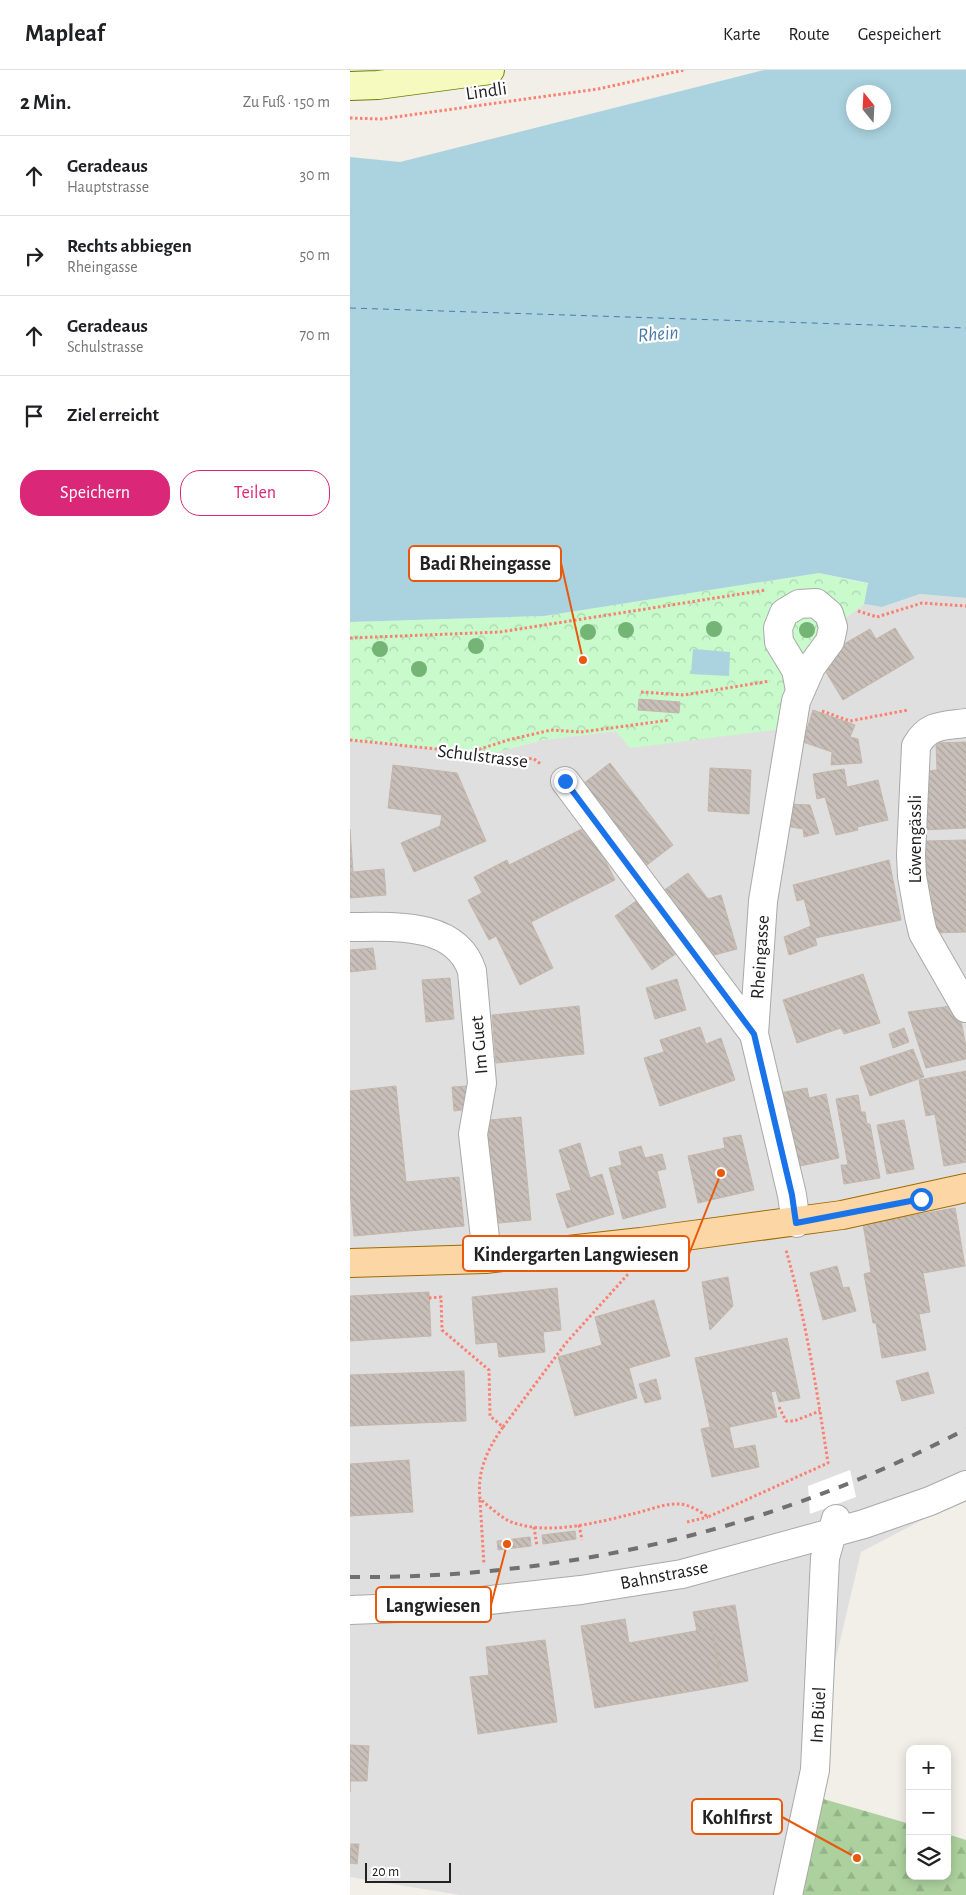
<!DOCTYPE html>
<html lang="de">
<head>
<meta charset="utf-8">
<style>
  body { margin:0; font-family:"Alegreya Sans",sans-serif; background:#f2f2f2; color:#202124 }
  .controls { position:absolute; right:15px; bottom:15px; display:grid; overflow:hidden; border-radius:10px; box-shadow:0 2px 12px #0003 }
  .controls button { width:45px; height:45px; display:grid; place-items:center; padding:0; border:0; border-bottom:1px solid #e0e0e0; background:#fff; color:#202124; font:25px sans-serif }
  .compass { position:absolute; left:496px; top:15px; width:45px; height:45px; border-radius:50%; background:#fff; box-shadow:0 2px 12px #0003; rotate:342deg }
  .scale { position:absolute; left:15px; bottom:12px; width:86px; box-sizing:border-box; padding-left:5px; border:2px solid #222; border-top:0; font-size:14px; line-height:18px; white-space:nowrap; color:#222; -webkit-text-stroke:4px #fff; paint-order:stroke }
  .stop { position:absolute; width:15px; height:15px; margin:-11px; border:4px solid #1a73e8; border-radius:50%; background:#fff }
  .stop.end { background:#1a73e8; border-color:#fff; box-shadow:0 1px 5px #0008 }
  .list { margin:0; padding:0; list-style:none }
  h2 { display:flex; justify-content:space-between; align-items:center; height:65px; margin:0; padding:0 20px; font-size:21px }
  h2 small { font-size:16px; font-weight:400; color:#757577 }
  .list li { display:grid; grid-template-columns:32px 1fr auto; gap:15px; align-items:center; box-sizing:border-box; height:80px; padding:0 20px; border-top:1px solid #e0e0e0 }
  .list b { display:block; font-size:19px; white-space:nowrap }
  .list p { margin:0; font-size:16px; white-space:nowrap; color:#757577 }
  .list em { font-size:16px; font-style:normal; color:#757577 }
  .actions { display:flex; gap:10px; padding:15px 20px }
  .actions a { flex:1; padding:11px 0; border:1px solid #db2777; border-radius:20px; text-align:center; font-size:18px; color:#db2777 }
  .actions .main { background:#db2777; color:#fff }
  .icon { flex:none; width:28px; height:28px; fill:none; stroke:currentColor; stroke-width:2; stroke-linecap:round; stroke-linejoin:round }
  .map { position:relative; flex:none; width:616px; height:1825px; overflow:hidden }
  header { display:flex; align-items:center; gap:30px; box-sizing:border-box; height:70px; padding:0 25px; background:#fff; border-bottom:1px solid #e0e0e0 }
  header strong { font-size:24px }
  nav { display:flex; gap:28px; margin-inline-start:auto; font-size:18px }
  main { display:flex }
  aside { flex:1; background:#fff }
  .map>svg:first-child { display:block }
</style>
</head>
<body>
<header>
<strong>Mapleaf</strong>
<nav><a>Karte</a><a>Route</a><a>Gespeichert</a></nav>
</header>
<main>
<aside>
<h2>2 Min.<small>Zu Fuß · 150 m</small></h2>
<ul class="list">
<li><svg class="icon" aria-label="ahead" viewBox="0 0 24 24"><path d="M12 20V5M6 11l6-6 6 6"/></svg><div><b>Geradeaus</b><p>Hauptstrasse</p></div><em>30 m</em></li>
<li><svg class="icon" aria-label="right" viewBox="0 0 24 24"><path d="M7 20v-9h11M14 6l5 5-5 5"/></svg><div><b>Rechts abbiegen</b><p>Rheingasse</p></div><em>50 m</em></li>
<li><svg class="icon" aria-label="ahead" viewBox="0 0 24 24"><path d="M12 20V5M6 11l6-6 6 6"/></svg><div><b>Geradeaus</b><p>Schulstrasse</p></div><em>70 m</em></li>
<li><svg class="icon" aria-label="arrive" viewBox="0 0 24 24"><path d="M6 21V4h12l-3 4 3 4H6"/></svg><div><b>Ziel erreicht</b></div></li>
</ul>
<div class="actions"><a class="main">Speichern</a><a>Teilen</a></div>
</aside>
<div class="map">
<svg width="616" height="1825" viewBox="0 0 616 1825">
  <defs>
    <pattern id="forest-firs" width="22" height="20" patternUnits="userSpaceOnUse" patternTransform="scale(1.25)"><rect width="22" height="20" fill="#add19e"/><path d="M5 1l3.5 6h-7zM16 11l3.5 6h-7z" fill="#95b388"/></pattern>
    <pattern id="park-crowns" width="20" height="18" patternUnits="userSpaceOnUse" patternTransform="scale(1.25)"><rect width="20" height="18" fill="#c8facc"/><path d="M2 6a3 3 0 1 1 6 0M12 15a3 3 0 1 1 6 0" fill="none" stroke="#acd6af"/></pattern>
    <pattern id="building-back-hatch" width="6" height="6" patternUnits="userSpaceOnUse" patternTransform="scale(1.25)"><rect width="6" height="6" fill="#c7bfb8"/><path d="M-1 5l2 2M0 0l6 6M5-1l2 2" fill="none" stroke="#aba49e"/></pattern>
  </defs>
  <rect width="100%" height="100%" fill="#f2efe9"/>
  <path fill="#e0dfdf" d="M570,524L616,528V1427L511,1482L430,1825H110L0,1807V670L140,684L192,670L266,661L280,678L483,557L514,534L532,537Z"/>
  <path fill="url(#forest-firs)" d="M470,1728L560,1754V1806H597V1764L616,1770V1825H446Z"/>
  <path fill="url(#park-crowns)" d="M469,503L518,514L514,534L483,557L441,658L280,678L266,661L192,670L140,684L0,670V552L194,546Z"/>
  <path fill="#aad3df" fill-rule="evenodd" d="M414,0H616V528L570,524L532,537L514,534L518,513L469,503L194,546L0,552V87L50,92ZM503,22H534V52H503Z
    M343,579L380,582L379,606L341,604Z"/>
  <path fill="#fff" d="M500,1400L506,1427L460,1444L458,1416Z"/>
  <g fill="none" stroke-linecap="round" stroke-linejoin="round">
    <path stroke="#4a7aab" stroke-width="1" stroke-dasharray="6 5" stroke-linecap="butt" d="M0,238L616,258"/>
  </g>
  <path fill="url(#building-back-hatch)" stroke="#c4b6ab" d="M545,558L564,588L493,630L468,589L520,559L526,569Z
    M289,629L330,632L329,643L288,640Z
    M463,640L505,655L500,667L508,669L512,693L481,695L482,682L453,672Z
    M616,672V758L573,760L570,702L587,700L586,673Z
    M260,693L323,775L288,802L225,720Z
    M43,695L107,703L136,771L64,802L51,773L90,756L92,745L38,738Z
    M360,698L401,700L399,744L358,741Z
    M494,699L497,717L528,710L538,750L507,757L508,760L486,765L475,727L467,729L463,704Z
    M437,734L460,735L469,763L454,767L453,759L435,756Z
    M238,756L265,810L181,852L203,898L170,915L146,866L139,870L118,830L132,823L124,807L157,790L159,795Z
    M0,759L3,802L34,799L36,825L0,828Z
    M616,770V862L582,863L581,821H576L575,771Z
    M539,790L551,850L465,868L467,875L439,885L434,867L461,856L454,829L447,831L443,815Z
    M338,803L358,829L371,825L387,879L353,888L335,848L313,821Z
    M296,824L333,879L302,900L265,846Z
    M23,878L26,899L0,902V880Z
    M513,904L530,953L494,964L491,958L447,973L433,930Z
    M100,908L104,949L76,952L72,910Z
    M327,909L336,940L305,949L296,918Z
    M608,935L616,977V989L576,998L558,942Z
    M229,936L234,984L146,993L142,945Z
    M350,957L356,974L371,968L385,1010L310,1036L294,988L314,982L310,970Z
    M554,958L559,972L543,978L539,964Z
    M563,979L574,1007L520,1026L510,997Z
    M616,1001V1092L594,1096L585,1044L576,1046L569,1010Z
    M46,1016L56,1112L109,1107L114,1156L4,1166L0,1122V1021Z
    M117,1016L119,1039L104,1041L102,1017Z
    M457,1018L459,1028L476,1024L489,1088L445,1097L430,1023Z
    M508,1025L511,1042H515L517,1054H520L530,1108L494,1114L491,1095H498L486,1029Z
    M171,1047L181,1150L139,1154L129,1051Z
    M554,1050L564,1099L537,1104L527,1055Z
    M391,1065L404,1120L348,1133L338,1086L375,1078L373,1068Z
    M230,1073L240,1108L252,1104L264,1144L217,1158L206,1124L221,1120L209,1080Z
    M291,1076L295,1088L312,1084L316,1099L307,1101L316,1137L273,1149L259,1098L272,1095L269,1082Z
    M605,1138L615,1196L573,1203L580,1242L569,1244L576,1280L532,1288L526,1253H523L514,1204L521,1202L513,1154Z
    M487,1196L493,1218L499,1217L506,1241L473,1250L460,1203Z
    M378,1207L383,1236L360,1260L352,1212Z
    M207,1218L211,1260L193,1262L195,1282L149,1287L147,1272L126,1274L122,1227Z
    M79,1222L81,1266L0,1271V1226Z
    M304,1230L320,1286L279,1298L287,1328L225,1346L208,1287L252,1275L245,1247Z
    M437,1268L450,1328L429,1332L426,1321L421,1322L427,1347L361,1361L345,1288Z
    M114,1301L116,1351L0,1356V1305Z
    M578,1302L584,1323L552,1331L546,1311Z
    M306,1309L311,1329L295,1333L289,1314Z
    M360,1357L361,1361L379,1357L384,1379L405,1375L409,1397L362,1407L351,1359Z
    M59,1390L63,1442L0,1446V1394Z
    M225,1461L226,1469L193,1474L192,1465Z
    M180,1467L181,1476L148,1480L147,1471Z
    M385,1535L398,1611L372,1616L362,1558L347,1561L343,1542Z
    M275,1549L279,1573L362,1558L372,1616L245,1638L231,1556Z
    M195,1570L207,1652L128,1664L120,1607L139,1605L136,1577Z
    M0,1675L19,1676L17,1711H0V1722Z
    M1,1774H9L7,1794L0,1793Z"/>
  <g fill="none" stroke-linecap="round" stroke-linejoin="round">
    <defs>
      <path id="minor" d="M616,653C593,656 578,654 566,676L561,785L562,806L569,846L573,863L616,938
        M215,711L404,964
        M0,857C42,857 106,851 122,901L132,1013L123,1064L135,1168V1189
        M446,1153L442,1125L404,964L413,831L446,631L461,597L480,571L483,557L479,544L466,533L449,534L434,543L428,558L429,572L446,600L450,620
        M0,1540L76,1537L231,1520L332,1504L514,1454L580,1431L616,1415
        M438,1825L465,1700L475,1488L486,1449"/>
      <path id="secondary" d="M0,16L28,15L140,0"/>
      <path id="primary" d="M0,1193L135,1189L291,1172L492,1145L616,1118"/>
    </defs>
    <use href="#minor" stroke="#a9a9a9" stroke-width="30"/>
    <use href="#secondary" stroke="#707d05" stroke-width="30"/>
    <use href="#primary" stroke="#a06b00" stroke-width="30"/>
    <path stroke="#fa8072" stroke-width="3" stroke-dasharray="2.5 2.5" stroke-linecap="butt" d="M0,48L31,49L248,19L334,0
      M508,541L527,547L572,533L616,536
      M0,568L150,562L416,520
      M291,622L334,625L420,611
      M472,641L500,651L558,640
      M0,670L184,689L192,695
      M124,681L158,670L201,660L231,662L320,650
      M79,1228L91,1227L92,1260L139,1300L140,1346L153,1357C137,1380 127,1401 130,1429C140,1437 152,1449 164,1453C201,1465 245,1453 282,1444C297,1441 314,1433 330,1434C340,1435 350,1441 358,1447L478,1393C467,1321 456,1250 436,1180
      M429,1337L436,1351H444L470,1341
      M153,1357L216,1273L279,1203
      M130,1430L134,1495
      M337,1452L358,1447
      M229,1455L232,1470
      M184,1457L187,1476"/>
    <use href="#minor" stroke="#fff" stroke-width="28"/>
    <use href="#secondary" stroke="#f7fabf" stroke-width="28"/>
    <use href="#primary" stroke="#fcd6a4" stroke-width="28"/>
    <path stroke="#707070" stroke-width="4" stroke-dasharray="10 10" stroke-linecap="butt" d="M0,1507C215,1509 426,1459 616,1359"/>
  </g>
  <g fill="#74b475">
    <circle cx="364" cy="559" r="8"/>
    <circle cx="276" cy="560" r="8"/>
    <circle cx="457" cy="560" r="8"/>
    <circle cx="238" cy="562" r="8"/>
    <circle cx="126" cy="576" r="8"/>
    <circle cx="30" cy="579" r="8"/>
    <circle cx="69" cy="599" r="8"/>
  </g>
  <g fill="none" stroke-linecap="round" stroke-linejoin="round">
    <path stroke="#1a73e8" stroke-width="6" d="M215,711L404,964L442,1125L446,1153L571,1129"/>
  </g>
  <g text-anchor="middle" stroke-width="4.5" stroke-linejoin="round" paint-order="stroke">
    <g font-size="19" fill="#222" stroke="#fff">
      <text transform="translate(136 20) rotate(-8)" y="7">Lindli</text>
      <text transform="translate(133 685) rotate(7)" y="7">Schulstrasse</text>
      <text transform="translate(564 769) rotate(-90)" y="7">Löwengässli</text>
      <text transform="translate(409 887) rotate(-86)" y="7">Rheingasse</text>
      <text transform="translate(128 975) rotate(-95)" y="7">Im Guet</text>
      <text transform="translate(314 1504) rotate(-11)" y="7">Bahnstrasse</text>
      <text transform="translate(467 1645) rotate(-87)" y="7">Im Büel</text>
    </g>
    <g font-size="20" font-style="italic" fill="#4a7aab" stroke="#fff">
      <text transform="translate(308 263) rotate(-5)" y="7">Rhein</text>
    </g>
  </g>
  <path fill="none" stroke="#e8590c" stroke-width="2" d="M233 590L211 493M371 1103L339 1184M157 1474L141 1535M507 1788L432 1747"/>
  <g fill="#e8590c" stroke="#fff" stroke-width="2">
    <circle cx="233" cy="590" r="5"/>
    <circle cx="371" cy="1103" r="5"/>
    <circle cx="157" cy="1474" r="5"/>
    <circle cx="507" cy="1788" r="5"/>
  </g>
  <g fill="#fff" stroke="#e8590c" stroke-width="2">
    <rect x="59" y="476" width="152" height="35" rx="5"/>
    <rect x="113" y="1166" width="226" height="35" rx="5"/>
    <rect x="26" y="1517" width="115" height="35" rx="5"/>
    <rect x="342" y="1729" width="90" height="35" rx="5"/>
  </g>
  <g font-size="20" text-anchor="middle" font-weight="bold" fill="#222">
    <text x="135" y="500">Badi Rheingasse</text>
    <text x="226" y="1191">Kindergarten Langwiesen</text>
    <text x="83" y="1542">Langwiesen</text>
    <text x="387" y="1754">Kohlfirst</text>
  </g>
</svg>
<div class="controls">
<button>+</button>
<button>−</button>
<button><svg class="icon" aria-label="layers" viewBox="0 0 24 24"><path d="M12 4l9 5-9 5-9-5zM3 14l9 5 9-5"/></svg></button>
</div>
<svg class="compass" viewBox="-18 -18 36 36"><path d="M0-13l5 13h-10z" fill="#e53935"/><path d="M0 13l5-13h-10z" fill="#757577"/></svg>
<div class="scale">20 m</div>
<div class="stop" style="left:571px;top:1129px"></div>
<div class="stop end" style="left:215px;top:711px"></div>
</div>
</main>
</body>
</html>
